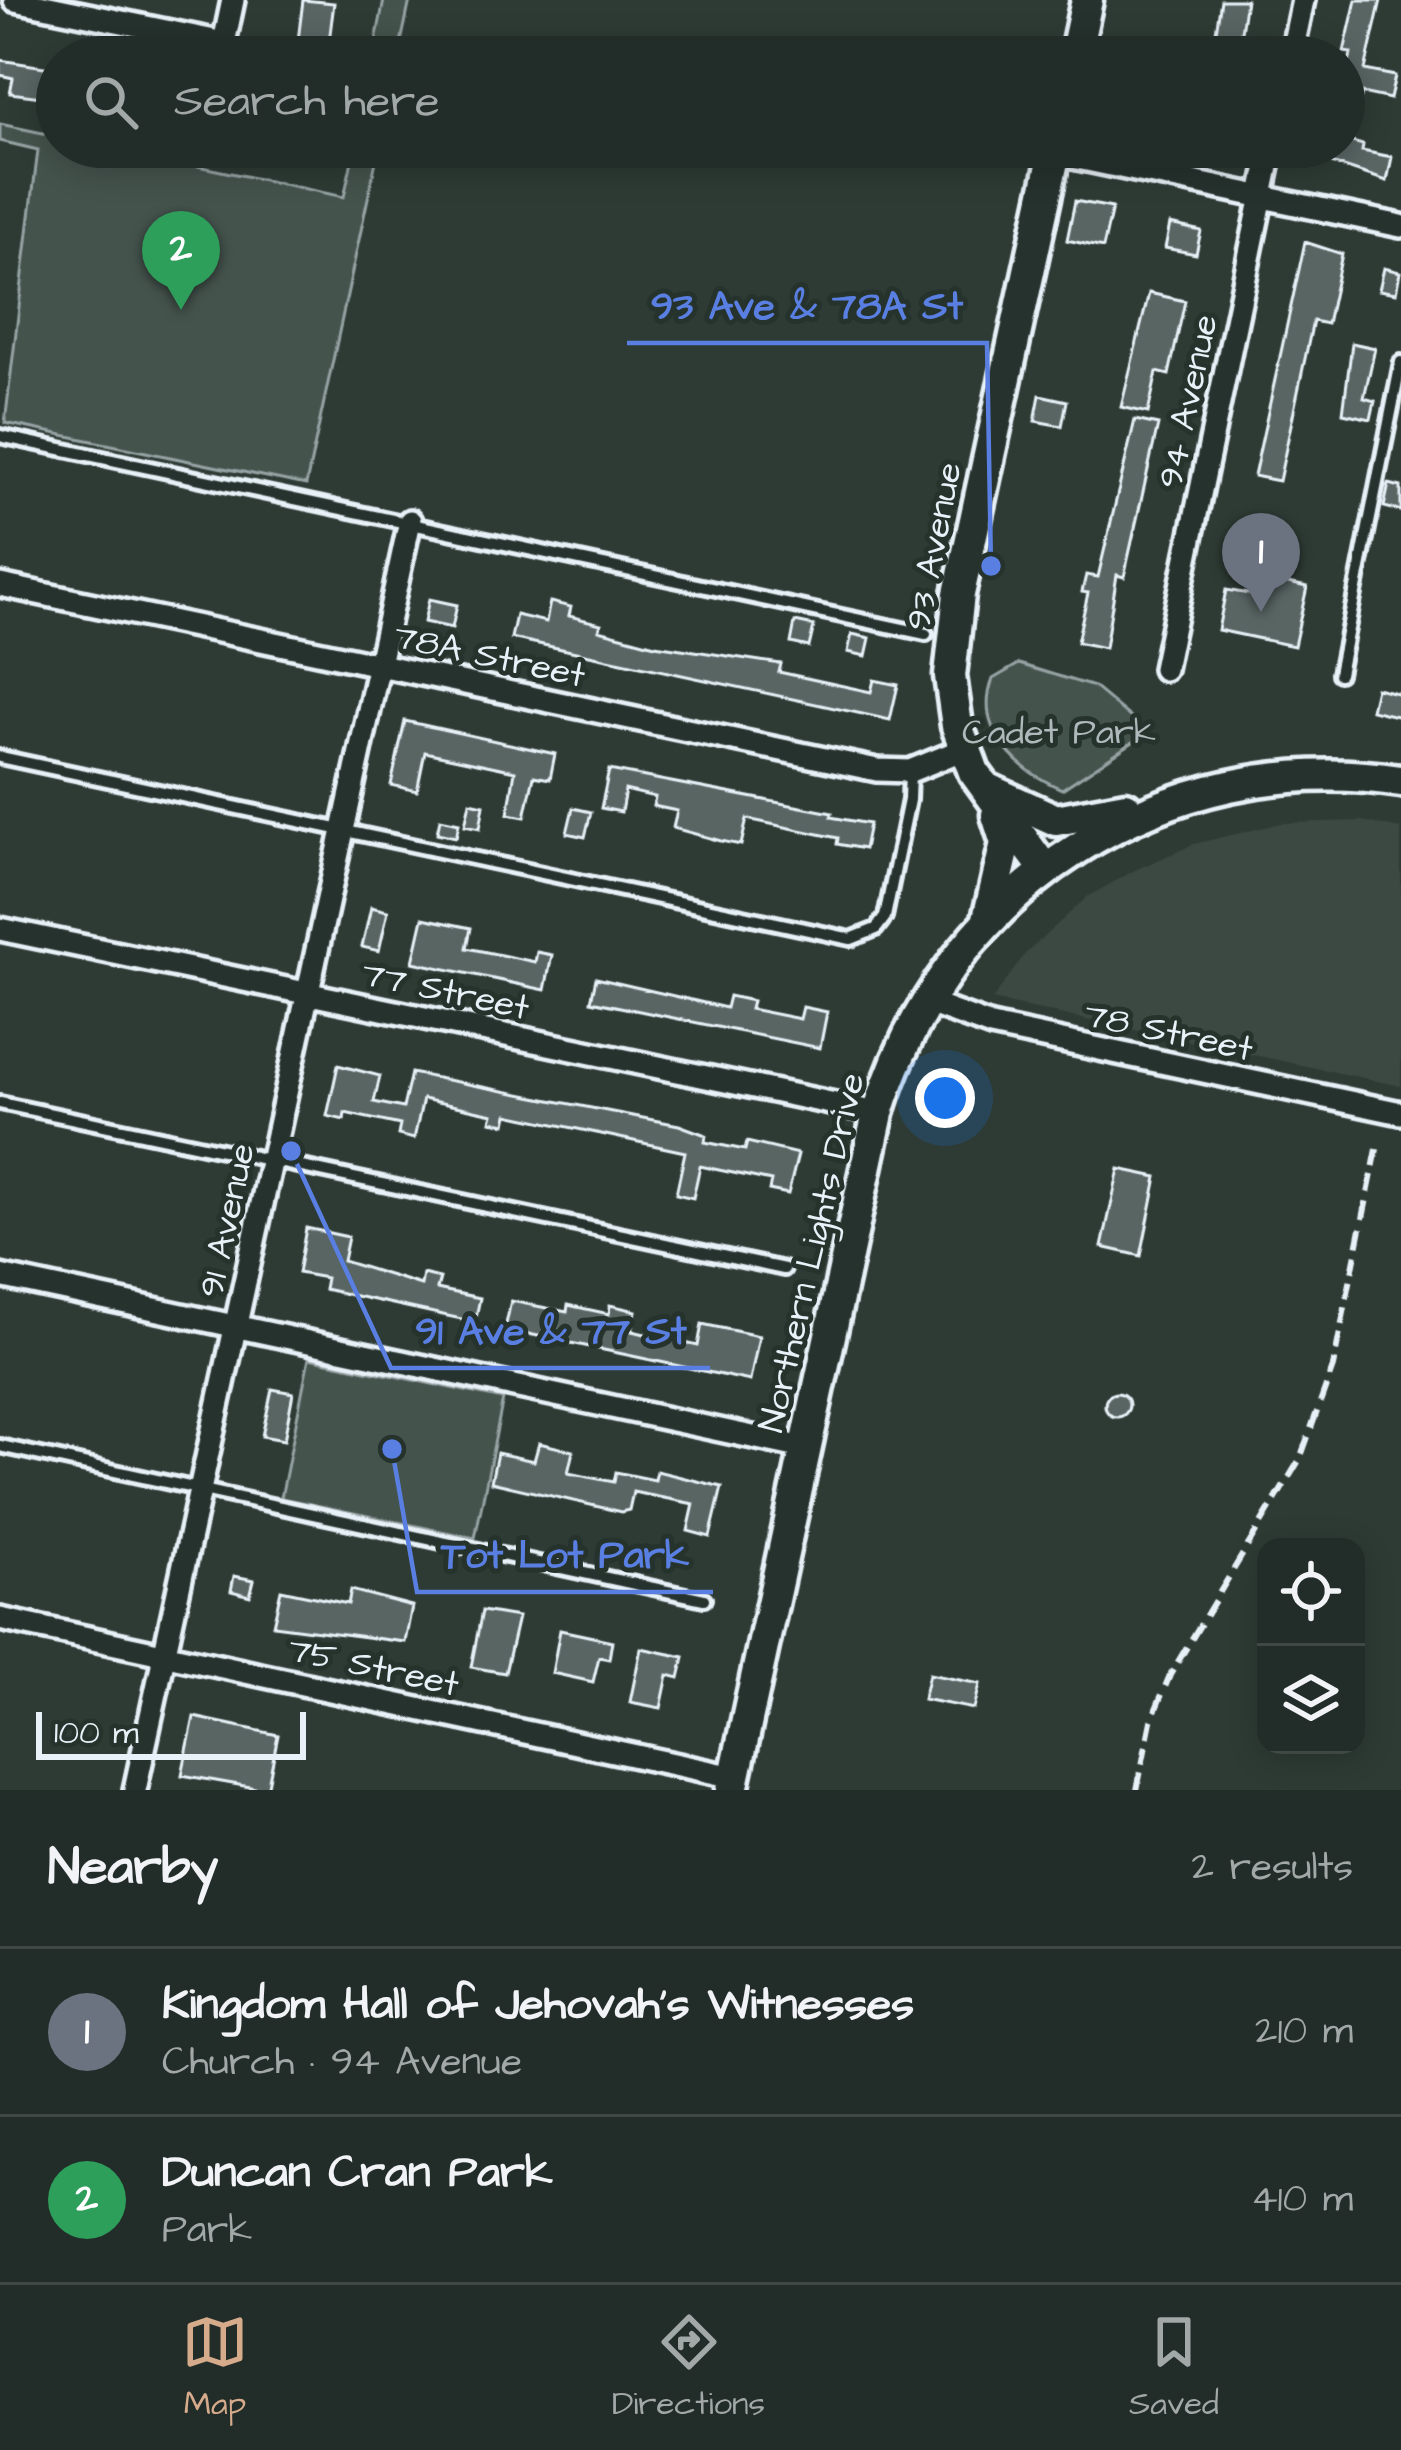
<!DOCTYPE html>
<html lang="en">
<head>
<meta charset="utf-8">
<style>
  body { margin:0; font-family:"Architects Daughter",sans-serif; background:#2a3430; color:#f1f3f6 }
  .controls { position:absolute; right:36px; bottom:36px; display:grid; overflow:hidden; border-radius:24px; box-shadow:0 6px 30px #0003 }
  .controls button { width:108px; height:108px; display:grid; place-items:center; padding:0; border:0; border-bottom:3px solid #3f4845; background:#222c28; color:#f1f3f6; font:60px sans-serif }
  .scale { position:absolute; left:36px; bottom:30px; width:270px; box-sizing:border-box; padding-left:12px; border:6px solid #e8f1f8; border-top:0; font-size:33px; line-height:42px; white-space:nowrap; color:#e8f1f8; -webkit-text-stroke:9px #26332d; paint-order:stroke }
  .you { position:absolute; left:945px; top:1098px; width:42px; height:42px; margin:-30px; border:9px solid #fff; border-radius:50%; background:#1a73e8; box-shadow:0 0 0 18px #1a73e833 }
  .badge { display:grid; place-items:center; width:78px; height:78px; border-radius:50%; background:#d6ab8b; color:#fff; font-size:39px; font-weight:700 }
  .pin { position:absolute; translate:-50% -99px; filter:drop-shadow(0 3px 6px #0008) }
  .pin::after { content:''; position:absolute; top:63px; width:42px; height:36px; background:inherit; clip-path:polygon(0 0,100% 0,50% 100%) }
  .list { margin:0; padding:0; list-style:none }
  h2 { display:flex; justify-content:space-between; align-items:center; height:156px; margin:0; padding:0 48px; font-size:51px }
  h2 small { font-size:39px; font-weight:400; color:#a2a7a8 }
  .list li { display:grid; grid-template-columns:78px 1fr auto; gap:36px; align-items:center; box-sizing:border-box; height:168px; padding:0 48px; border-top:3px solid #3f4845 }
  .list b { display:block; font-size:45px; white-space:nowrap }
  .list p { margin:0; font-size:39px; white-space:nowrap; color:#a2a7a8 }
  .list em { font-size:39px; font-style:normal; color:#a2a7a8 }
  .icon { flex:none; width:66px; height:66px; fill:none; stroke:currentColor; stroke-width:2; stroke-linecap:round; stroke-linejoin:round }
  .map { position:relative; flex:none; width:1401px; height:1790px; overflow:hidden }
  .search { position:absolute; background:#222c28; box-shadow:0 6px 30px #0003; left:36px; right:36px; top:36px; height:132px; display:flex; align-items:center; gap:30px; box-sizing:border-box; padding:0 42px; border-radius:66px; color:#a2a7a8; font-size:45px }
  .sheet { height:492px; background:#222c28 }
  nav { display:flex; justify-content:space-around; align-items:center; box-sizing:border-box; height:168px; border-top:3px solid #3f4845; background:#222c28; font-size:33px; color:#a2a7a8 }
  nav a { display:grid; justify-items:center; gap:6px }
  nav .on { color:#d6ab8b }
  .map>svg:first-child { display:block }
</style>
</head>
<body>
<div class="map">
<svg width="1401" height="1790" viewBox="0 0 1401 1790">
  <rect width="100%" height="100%" fill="#2e3b35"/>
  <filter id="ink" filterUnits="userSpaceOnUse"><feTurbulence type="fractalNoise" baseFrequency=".00833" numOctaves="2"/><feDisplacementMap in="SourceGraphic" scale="24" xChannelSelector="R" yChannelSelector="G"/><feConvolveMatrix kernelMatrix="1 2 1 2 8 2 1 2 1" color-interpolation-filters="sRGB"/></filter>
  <g filter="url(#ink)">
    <path fill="#3b4843" d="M1362,821L1401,829V1086L992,1000L1025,954L1087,897L1137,869L1194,844L1281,823Z"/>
    <path fill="#45524e" stroke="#96a2a3" stroke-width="3" d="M384,0H410L398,57H373Z
      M0,124L57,136V147H108L344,197L355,147H379L306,485L5,423L38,150L0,141Z
      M1019,664L1094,687L1148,732L1062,789C1019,771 973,731 993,679Z
      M309,1358L503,1399L475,1538L281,1498Z"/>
    <path fill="#596563" stroke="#e8f1f8" stroke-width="3" d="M303,0L334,3L327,57H296Z
      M1221,0H1246L1237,57H1212Z
      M1356,0H1381L1365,70L1395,76L1390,99L1362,93L1352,142L1363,145L1362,151L1392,157L1387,181L1325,161L1328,147H1344V91L1351,53L1344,52Z
      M0,60L57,69V99L10,93L13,78L0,75Z
      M1075,201L1112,208L1103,248L1067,240Z
      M1170,224L1201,231L1196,254L1165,248Z
      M1305,242L1342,254L1327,324L1313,321L1279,481L1254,476Z
      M1384,268L1400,272L1396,293L1379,290Z
      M1149,293L1185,301L1169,375L1157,372L1148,413L1121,407Z
      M1352,343L1375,348L1364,398L1375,401L1371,419L1343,413Z
      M1040,395L1067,401L1062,426L1035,421Z
      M1135,420L1158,425L1124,577L1117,575L1105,648L1077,642L1088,593L1082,592L1086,575L1098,577Z
      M1389,484L1401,487V511L1384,507Z
      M1265,578L1307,587L1294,646L1218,630L1226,590L1249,594L1251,585L1263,587Z
      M429,599L457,605L452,628L424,622Z
      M550,602L571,607L569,616L601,624L599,630L655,645L781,664L779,672L871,692L874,680L898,685L890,720L511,638L516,615L546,622Z
      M795,622L814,626L809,647L791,643Z
      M852,634L870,638L866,656L848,652Z
      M1376,688L1401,694V717L1371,710Z
      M405,721L555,754L550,779L534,776L525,817L508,814L515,771L425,752L417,791L391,785Z
      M609,770L832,813L831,817L869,824L864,849L837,844L838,838L747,819L741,845L721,841L673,828L677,811L653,806L655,797L625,790L621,812L601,808Z
      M470,802L484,805L480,828L465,825Z
      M573,808L591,812L585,837L567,833Z
      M440,819L459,823L456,837L437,833Z
      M371,907L388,911L379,951L362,947Z
      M423,918L471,928L467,948L535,962L537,952L552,955L545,990L413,962Z
      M596,978L726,1008L729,996L752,1001L750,1009L800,1019L803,1007L827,1012L820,1048L591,1001Z
      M338,1065L380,1076L374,1102L403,1108L411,1073L679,1125L706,1135L705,1142L745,1150L747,1142L798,1154L788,1194L769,1190L771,1181L700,1166L693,1198L676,1194L685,1152L508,1114L506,1124L491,1121L493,1114L423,1099L414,1139L398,1135L400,1125L345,1113L344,1120L327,1116Z
      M1119,1169L1157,1177L1141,1256L1102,1247Z
      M306,1228L348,1237L343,1261L421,1285L423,1274L440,1278L437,1289L480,1298L475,1322L324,1289L326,1278L298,1273Z
      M511,1301L567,1312L568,1305L609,1314L610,1305L636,1311L632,1331L698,1346L702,1324L759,1336L750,1381L505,1329Z
      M272,1389L293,1393L284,1440L262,1436Z
      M1105 1405a12 12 0 1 1 24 0a12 12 0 1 1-24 0Z
      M539,1443L573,1451L568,1473L614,1482L616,1472L655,1480L657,1471L722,1487L710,1537L688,1531L694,1504L633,1492L629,1510L621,1512L491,1482L497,1453L534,1461Z
      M234,1576L254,1580L250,1596L231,1591Z
      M281,1590L348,1604L351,1590L412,1606L405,1642L273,1625Z
      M482,1611L518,1617L505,1673L471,1667Z
      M560,1630L612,1641L609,1659L599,1657L593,1682L552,1673Z
      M641,1648L684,1657L679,1678L668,1675L661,1708L630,1702Z
      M929,1674L980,1684L974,1709L923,1699Z
      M194,1717L278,1735L267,1790L182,1775Z"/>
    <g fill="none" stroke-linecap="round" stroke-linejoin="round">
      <defs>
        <path id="service" d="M0,436L926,634
          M1339,674L1401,362
          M0,757L851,939L876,929L885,917L909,800L910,771
          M0,1103L784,1269
          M0,1446L704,1599"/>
        <path id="minor" d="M15,0L224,43L233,0
          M1291,57L1303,0
          M1054,153L1401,226
          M0,585L877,770L910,771L964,749
          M1164,669L1272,147
          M0,929L878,1113
          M926,1002L991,1026L1401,1113
          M0,1276L804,1448
          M0,1619L734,1777
          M135,1790L410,521"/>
        <path id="secondary" d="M1075,57L1087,0
          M990,790L1056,820L1126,807
          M1044,868L974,772L957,726L950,676L959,594L1056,147
          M988,919L1006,843L997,815
          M732,1790L878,1113C946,887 1167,745 1401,781"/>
      </defs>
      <use href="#service" stroke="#e8f1f8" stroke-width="20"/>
      <use href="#minor" stroke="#e8f1f8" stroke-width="30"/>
      <use href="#secondary" stroke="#e8f1f8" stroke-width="39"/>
      <use href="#service" stroke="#26332d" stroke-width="10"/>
      <use href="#minor" stroke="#26332d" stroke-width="21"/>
      <use href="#secondary" stroke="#26332d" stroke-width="30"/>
      <path stroke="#e8f1f8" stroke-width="6" stroke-dasharray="18 9" stroke-linecap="butt" d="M1137,1790L1151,1721L1170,1675L1300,1459L1333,1367L1377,1149"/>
    </g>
  </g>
  <g text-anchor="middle" stroke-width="10" stroke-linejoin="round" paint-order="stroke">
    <g font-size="36" fill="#e8f1f8" stroke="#26332d">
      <text transform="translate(1186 401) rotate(-78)" y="13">94 Avenue</text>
      <text transform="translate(932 546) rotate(-79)" y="13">93 Avenue</text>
      <text transform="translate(490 654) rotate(12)" y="13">78A Street</text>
      <text transform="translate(446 989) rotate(12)" y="13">77 Street</text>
      <text transform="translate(1169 1030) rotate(12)" y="13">78 Street</text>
      <text transform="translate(225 1220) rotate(-78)" y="13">91 Avenue</text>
      <text transform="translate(810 1252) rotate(-77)" y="13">Northern Lights Drive</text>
      <text transform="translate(374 1665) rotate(12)" y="13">75 Street</text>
    </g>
    <g font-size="36" fill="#afb9bc" stroke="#26332d">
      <text x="1059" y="743">Cadet Park</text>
    </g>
  </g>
  <path fill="none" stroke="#5a7fe2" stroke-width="4.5" d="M991 566L987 343H627M291 1151L391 1368H710M392 1449L417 1592H713"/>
  <g fill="#5a7fe2" stroke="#26332d" stroke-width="4.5">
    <circle cx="991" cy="566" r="12"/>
    <circle cx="291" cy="1151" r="12"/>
    <circle cx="392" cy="1449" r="12"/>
  </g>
  <g font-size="39" text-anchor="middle" font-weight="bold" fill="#5a7fe2" stroke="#26332d" stroke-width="10" stroke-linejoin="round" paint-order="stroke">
    <text x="807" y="319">93 Ave &amp; 78A St</text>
    <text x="551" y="1344">91 Ave &amp; 77 St</text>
    <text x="565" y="1568">Tot Lot Park</text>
  </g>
</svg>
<div class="controls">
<button><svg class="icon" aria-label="locate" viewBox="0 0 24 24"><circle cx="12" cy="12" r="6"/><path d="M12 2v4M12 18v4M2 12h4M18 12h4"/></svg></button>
<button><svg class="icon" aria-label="layers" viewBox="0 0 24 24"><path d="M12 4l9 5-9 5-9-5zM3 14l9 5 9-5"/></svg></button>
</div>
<div class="scale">100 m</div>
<div class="you"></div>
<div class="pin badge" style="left:1261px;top:612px;background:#6b7280">1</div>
<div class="pin badge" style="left:181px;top:310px;background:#2e9e5b">2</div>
<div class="search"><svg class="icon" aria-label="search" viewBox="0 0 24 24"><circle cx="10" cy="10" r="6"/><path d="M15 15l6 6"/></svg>Search here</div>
</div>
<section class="sheet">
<h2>Nearby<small>2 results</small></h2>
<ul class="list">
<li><span class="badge" style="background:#6b7280">1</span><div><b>Kingdom Hall of Jehovah's Witnesses</b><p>Church · 94 Avenue</p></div><em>210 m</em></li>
<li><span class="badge" style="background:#2e9e5b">2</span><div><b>Duncan Cran Park</b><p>Park</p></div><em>410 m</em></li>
</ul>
</section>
<nav>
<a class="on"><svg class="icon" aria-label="map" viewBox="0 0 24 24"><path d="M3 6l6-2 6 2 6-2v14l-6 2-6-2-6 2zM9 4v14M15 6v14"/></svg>Map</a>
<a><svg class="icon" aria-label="directions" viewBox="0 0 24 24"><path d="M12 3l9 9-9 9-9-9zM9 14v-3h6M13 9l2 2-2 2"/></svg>Directions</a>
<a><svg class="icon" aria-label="saved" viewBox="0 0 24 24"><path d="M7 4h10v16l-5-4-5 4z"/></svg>Saved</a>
</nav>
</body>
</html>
